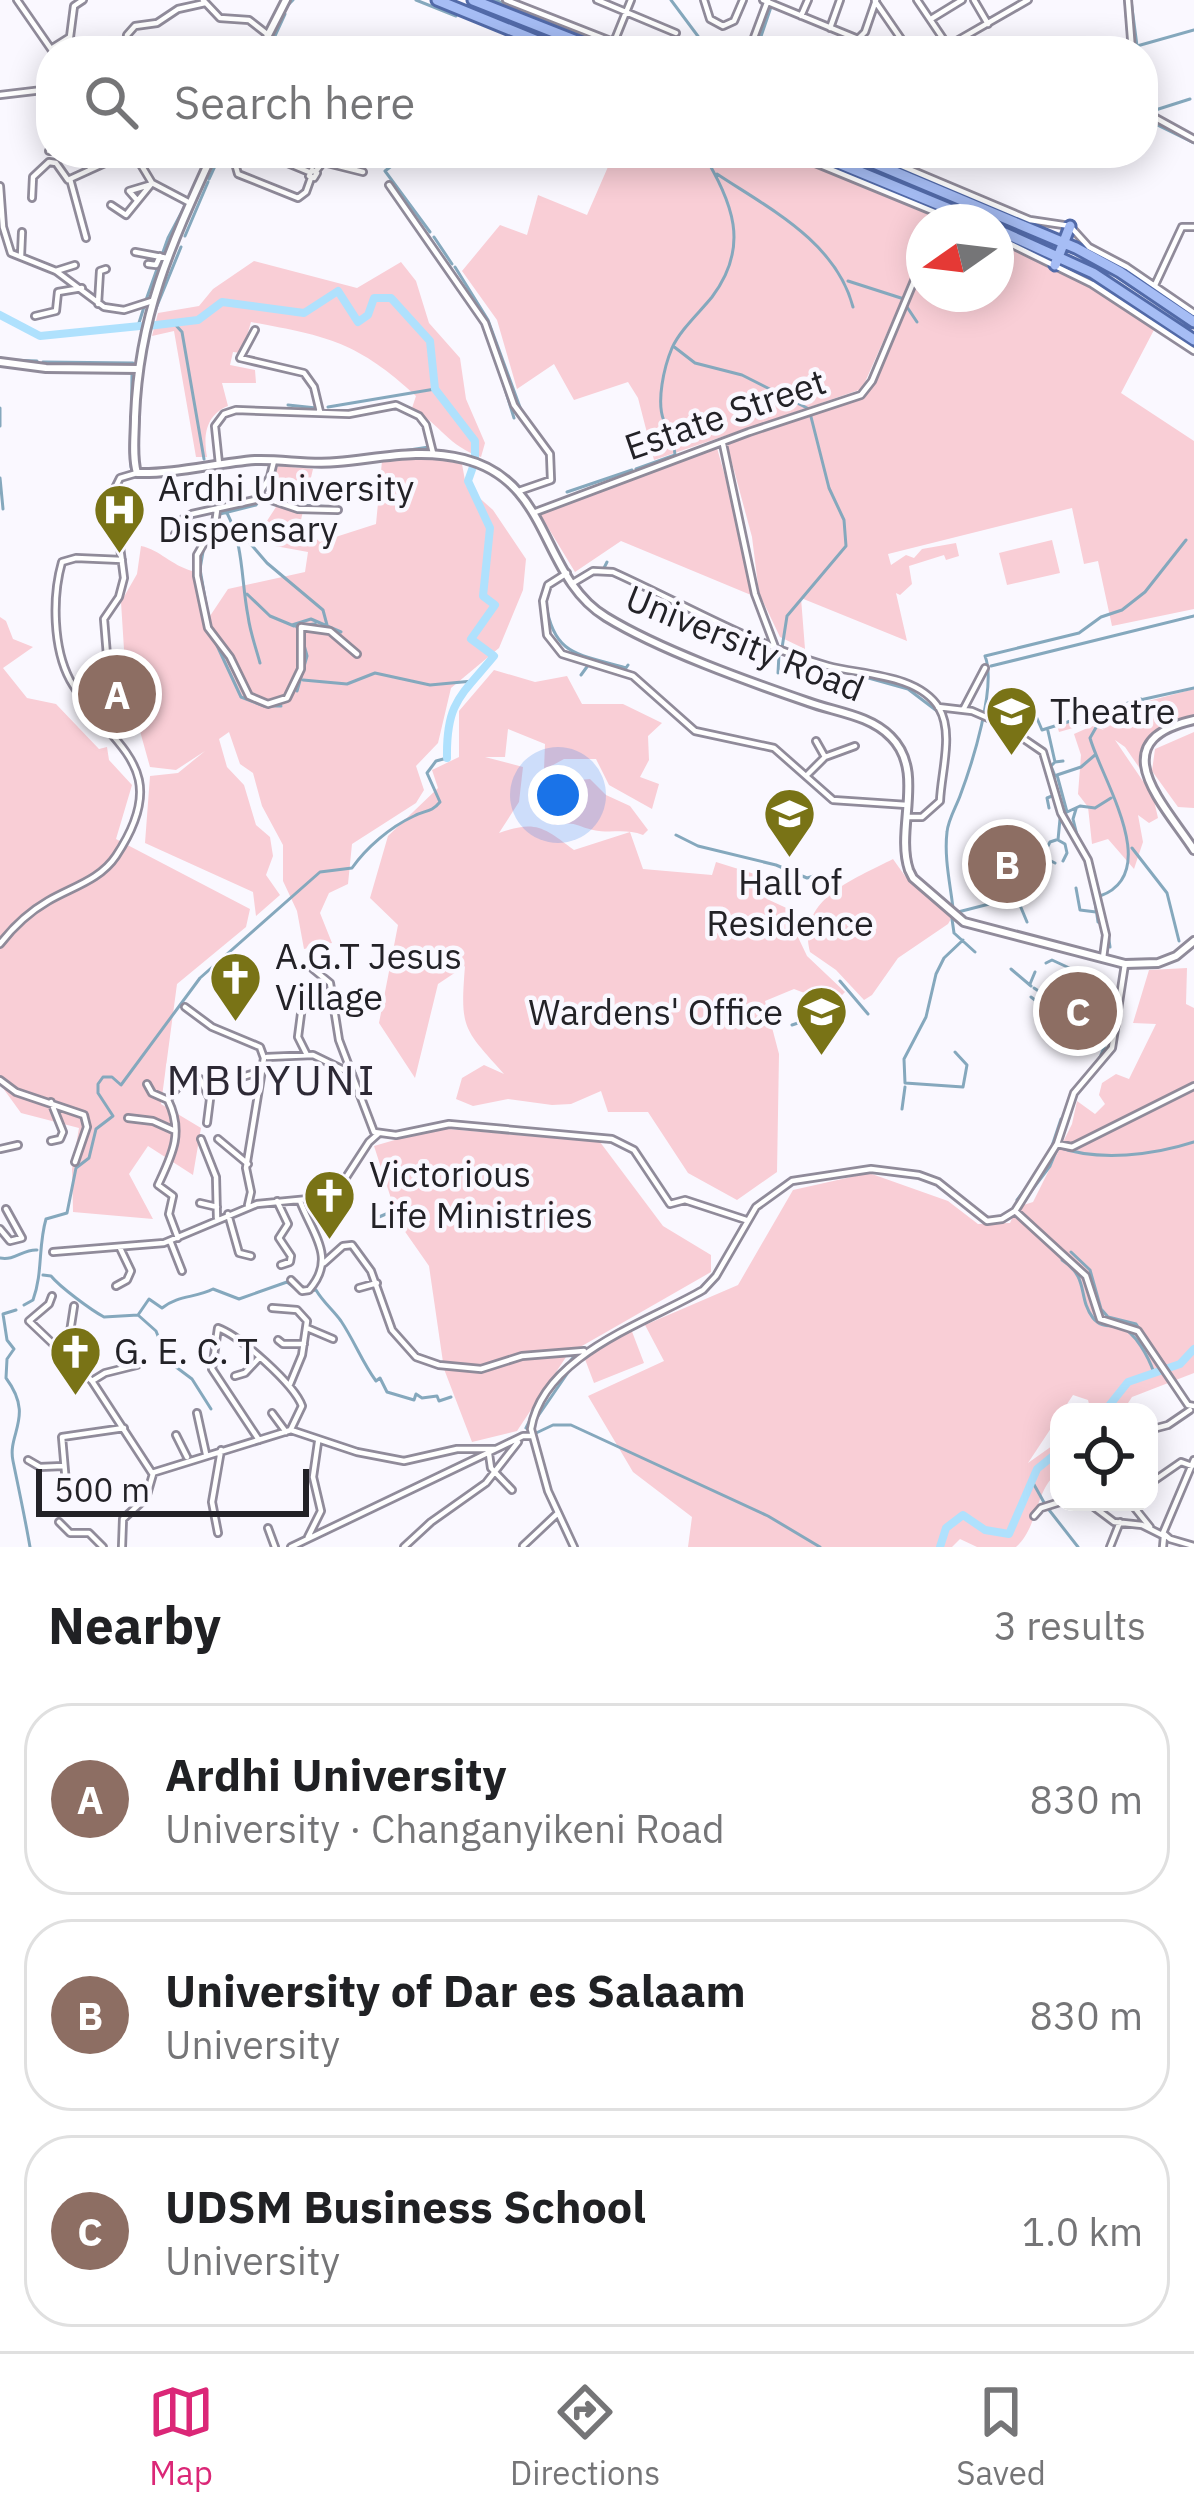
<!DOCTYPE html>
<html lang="en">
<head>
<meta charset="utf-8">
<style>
  body { margin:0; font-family:"IBM Plex Sans",sans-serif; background:#f2f2f2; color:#202124 }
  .controls { position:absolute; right:36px; bottom:36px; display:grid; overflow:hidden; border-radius:24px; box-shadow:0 6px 30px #0003 }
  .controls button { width:108px; height:108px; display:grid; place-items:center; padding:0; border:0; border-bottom:3px solid #e0e0e0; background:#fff; color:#202124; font:60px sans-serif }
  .compass { position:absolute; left:906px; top:204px; width:108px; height:108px; border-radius:50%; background:#fff; box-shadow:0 6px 30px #0003; rotate:256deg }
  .scale { position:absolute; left:36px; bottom:30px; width:273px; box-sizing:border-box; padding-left:12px; border:6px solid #232227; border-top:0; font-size:33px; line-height:42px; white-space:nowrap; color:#232227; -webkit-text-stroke:9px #faf8ff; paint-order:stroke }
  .you { position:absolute; left:558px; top:795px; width:42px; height:42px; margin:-30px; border:9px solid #fff; border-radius:50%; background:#1a73e8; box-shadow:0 0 0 18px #1a73e833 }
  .badge { display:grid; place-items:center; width:78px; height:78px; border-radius:50%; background:#db2777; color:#fff; font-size:39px; font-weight:700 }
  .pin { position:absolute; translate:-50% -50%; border:6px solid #fff; box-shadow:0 3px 12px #0006 }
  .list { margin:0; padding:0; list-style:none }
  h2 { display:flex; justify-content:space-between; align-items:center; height:156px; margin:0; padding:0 48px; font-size:51px }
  h2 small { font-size:39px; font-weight:400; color:#757577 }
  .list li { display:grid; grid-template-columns:78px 1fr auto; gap:36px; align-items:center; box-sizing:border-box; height:192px; margin:0 24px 24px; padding:0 24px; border:3px solid #e0e0e0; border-radius:48px }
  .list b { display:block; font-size:45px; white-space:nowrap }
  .list p { margin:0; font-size:39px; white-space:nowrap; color:#757577 }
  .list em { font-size:39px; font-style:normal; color:#757577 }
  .icon { flex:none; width:66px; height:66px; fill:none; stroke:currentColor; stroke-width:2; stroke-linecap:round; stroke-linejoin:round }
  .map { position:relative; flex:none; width:1194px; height:1547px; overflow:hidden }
  .search { position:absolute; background:#fff; box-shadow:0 6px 30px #0003; left:36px; right:36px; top:36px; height:132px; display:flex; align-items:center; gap:30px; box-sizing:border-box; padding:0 42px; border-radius:48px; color:#757577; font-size:45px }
  .sheet { height:804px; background:#fff }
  nav { display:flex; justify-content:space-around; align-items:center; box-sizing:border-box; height:168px; border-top:3px solid #e0e0e0; background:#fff; font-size:33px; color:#757577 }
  nav a { display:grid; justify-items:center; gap:6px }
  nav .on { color:#db2777 }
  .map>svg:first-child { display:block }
</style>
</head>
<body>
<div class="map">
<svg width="1194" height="1547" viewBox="0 0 1194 1547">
  <rect width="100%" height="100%" fill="#faf8ff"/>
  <path fill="#f9ced6" d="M614,153H784L938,217L936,222H924V249L862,389L654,460L638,398L628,382L574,400L554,364L517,389L497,320L462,271L500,225L527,235L538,195L587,215Z
    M996,242L1072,275L1155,328L1121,393L1194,441V609L1112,626L1098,561L1084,564L1072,508L888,554L891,565L906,555L914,558L922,549L956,543L959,556L946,560L944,555L909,566L912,584L900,595L896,593L907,641L801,598L805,649L780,637L759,593L752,537L727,444L867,395L924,267V294H996Z
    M254,261L357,288L401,262L416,281L429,323L460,358L466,399L485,443L481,457C448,446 441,425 412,408L416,396C358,342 327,336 251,322L242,353L233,352L230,365L255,370L256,383H222L228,406C206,415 203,435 207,457H196L174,331L152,336L158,313L199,306L213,289Z
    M717,448L739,526L751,595L621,541L575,572L538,511Z
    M418,456L462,464L466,486L493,510L526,559L523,590L499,648L451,688L438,743L416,766L424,790L416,803L352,844L348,884L329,893L320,913L332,943L304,949L297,911L283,881V845L262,806L253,773L240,764L229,732L219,739L227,767L244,785L256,825L270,837L273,856L266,875L280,895L256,916L253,892L145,843L150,776L178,773L205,751L176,770L150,767L126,681L121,602L137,574L141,546C160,550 171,565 192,571L208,636V619L228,589L305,572L308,552L275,546L265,524L276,507L267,498L278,466L313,469L300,524L320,542L376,524L382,461Z
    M1052,540L1060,573L1007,585L999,553Z
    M0,617L6,621L13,639L33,647L3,668L27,698L56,704L99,749L107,747L109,760L132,785L116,839L250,909L246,927L177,984L161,1104L201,1128L193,1175L148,1146L129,1174L153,1219L73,1212L72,1169L79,1128L21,1113L0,1084Z
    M494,670L535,682L567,676L582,704H623L662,723L648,736L649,760L640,777L659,784L652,809L609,785L596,759H564L544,770L545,744L508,729L505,757H485L523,767L519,802L499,833C536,820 543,827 574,850L630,832L643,869L712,875L716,862L774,880L767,899L795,912L797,935L807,956L845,992L833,1004L794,989L765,1001L779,1054L777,1172L737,1200L688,1173L648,1112H608L601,1091L571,1104L552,1105L508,1099L473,1106L456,1099L462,1078L484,1065L504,1074C463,1028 460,1029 465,966L438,984L415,1078L379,1023L398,925L370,898L388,836L438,788L432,770L459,757V711Z
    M1194,689V718L1155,730L1142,751L1145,776L1125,747L1115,740L1153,796L1158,818L1149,823L1138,815L1143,842L1134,869L1108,839L1092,844L1088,807L1078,794L1081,755L1074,734L1092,726L1104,730L1094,722L1059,732L1057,725Z
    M1194,732V808L1178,807L1152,771L1155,749Z
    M536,777L544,783L590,779L606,795L630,806L648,830L643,835C625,828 611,834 593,830C575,826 576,821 555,825L533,811Z
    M893,859L905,876L952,917L948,924L898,958L872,995L864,1000L836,970L810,952C796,899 855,879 893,859Z
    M1187,968L1186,1004L1194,1008V1373L1132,1397L1122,1412H1091L1088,1400L1073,1395L1028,1463L1059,1441V1471C1033,1492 1040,1525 1016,1547H977L960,1539L952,1547H688L692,1517L633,1472L588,1396L664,1361L645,1325L738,1285L793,1190L869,1173L948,1201L978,1224L1010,1223L1017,1207L1033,1202L1072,1124L1077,1101L1095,1114L1105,1104L1099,1095L1102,1083L1116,1074L1129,1079L1156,1024L1133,1023L1149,970Z
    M436,1128L600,1142L663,1226L711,1255V1272L568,1354L517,1431L472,1442L444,1369L429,1266L399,1223L374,1146Z
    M631,1329L644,1363L594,1383L583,1354Z"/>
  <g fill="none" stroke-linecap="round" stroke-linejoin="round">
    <path stroke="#85a8bd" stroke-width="3" d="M416,0L456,16
      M495,0L622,51
      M671,0L709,51
      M1125,0L1129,51
      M1131,0L1137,46L1194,30
      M773,2L774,0
      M288,5L293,0
      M268,51L285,14
      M743,51L748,47
      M756,51L771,7
      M1146,113L1190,99
      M1143,118L1194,143
      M388,153L398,161L385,171L430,232
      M862,153L1020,218
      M717,174C770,209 836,242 853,307
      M209,179L221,153
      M185,236L208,182
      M434,237L452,264
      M455,267L488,320L521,410
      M848,281L904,299
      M146,300L168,238L186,204
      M905,304L917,322
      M173,322L182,332L204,459
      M150,323L181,247
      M1159,323L1194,348
      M138,326L144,307
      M673,346L695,363L742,375L809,409L829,488L844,520L846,546L787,616L782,648
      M0,358L5,359
      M9,360L37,361
      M43,362L133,363
      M497,363L514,418
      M0,366H3
      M12,367L40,370
      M288,405L316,408
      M328,407L435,389
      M0,408V426
      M383,454L429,447
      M221,466L228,502
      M131,467L132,372
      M636,469L675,455C674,440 670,435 664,421C656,402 664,367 672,348C680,330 699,313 712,297C751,245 732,203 703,153
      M0,478L3,509
      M567,492L632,470
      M295,505L335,507
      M227,513C244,546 241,580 248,616C250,632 256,648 260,663
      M237,528L267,563L323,610L327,625
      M210,538L220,514L256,505L260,499
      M204,546L200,569L208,616
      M604,568L607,562
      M247,594L270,616L294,626
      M546,604C554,657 580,654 626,668L628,665
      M690,612L709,621
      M292,625L311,619L341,632
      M300,632L296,626L315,624
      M214,639L241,697L264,706H281
      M750,640L797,658
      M991,666L1194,616
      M847,672L908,689L937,711
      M778,673L779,654
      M581,675L589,664
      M303,680L347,684L375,673L430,685L473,681
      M297,691L307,656L303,641
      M1140,700L1194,688
      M1023,703L1030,702L1042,730L1141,699
      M662,705L690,730
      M1048,731L1055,762L1063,761
      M699,734L754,746
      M1055,762L1051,766L1055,776
      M1049,808L1047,798L1052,796
      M1076,809L1073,819L1077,835
      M1067,812L1057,775L1081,767L1095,755
      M1065,813L1080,806L1095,808L1111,798
      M1173,816L1187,833
      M1061,817L1080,851
      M1060,819L1058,840L1065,844L1067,853L1063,861
      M676,835L698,846L776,865L807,878L821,874
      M1132,848L1167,893L1179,941
      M1055,863L1047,859L1046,850L1050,842L1056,840
      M1076,888L1080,910L1096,912
      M1093,888L1098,922
      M1100,896C1164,873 1101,778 1090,738L1102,717
      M1008,900L1017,898L1027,922
      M953,908C950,883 944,857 947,832C948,820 956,807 960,796C972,764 997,686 985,656L1079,633L1101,617L1122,610L1145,592L1186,540
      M958,912L1001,901
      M952,919L954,933L975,952
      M1107,927L1110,947
      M1046,963L1052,960L1078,972
      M1011,969L1031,986
      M1081,973L1095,979
      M840,981L868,1014
      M1030,984L1035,972
      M1034,988L1073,1014
      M1031,997L1087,1040
      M815,1011L818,1004
      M792,1025L801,1022
      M955,1052L967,1065L963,1087L905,1083L904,1059L926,1017L936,974L944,958L963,940
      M1111,1054L1116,1032
      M1100,1057L1111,1032
      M902,1109L905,1087
      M1051,1149L1061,1119
      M1029,1194L1050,1166L1058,1147C1099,1162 1154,1155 1194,1142
      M1017,1200L1027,1187
      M379,1217L407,1205
      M1071,1252L1090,1270L1101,1309L1108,1317L1136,1324L1167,1368
      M0,1258C15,1261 23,1249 37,1250
      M1062,1260C1090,1278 1077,1297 1093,1318C1101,1328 1110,1325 1120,1327C1135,1331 1149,1358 1154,1373
      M43,1275L51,1276C60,1287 91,1310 104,1317L138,1315L149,1299L162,1308C178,1295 196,1298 213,1289L239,1299L287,1282L300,1292
      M310,1291L316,1290C323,1302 333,1310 341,1321C355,1342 362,1362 376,1381L380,1378L387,1392L414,1400L416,1394L422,1398L437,1396L439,1401L451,1397
      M24,1305L33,1300C43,1273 38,1246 46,1219L67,1213L76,1168L89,1158L96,1129L113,1116L98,1093V1084L103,1077H112L121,1085L200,978L320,872L352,868C366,848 390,827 414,816C425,810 431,813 440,802L427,773L436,761L447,758
      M16,1310L3,1314L7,1340L14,1349L7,1359L6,1378C35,1417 7,1433 13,1461C19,1490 25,1518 30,1547
      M138,1315L156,1331L168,1361L192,1379L211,1409
      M563,1370L576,1354
      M536,1419L571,1368
      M526,1428L534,1412
      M534,1434L553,1425H571L768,1516L820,1547
      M1032,1481L1046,1506L1078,1547
      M566,1525L576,1547"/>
    <path stroke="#afe1fd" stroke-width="8" d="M0,315L40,336L140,326
      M148,326L198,320L222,302L304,313L338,291L358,322L368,315L374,298H391L430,341L435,389L475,441V458
      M447,758C446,702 461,696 494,656L471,639L495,605L483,596L490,528L468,481L474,464
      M1104,1412L1128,1382L1180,1364L1194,1349
      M940,1547L946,1528L963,1515L985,1530L1009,1534L1037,1469L1059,1451"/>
    <defs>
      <path id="minor" d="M17,0L51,49
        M203,0L220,18L249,20L267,34
        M506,0L636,51
        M597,0L676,33
        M704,0L710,19L723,26L734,21L743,0
        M763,0L858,39L865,32L876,0
        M917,0L948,46L1028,0
        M974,0L988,24
        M1128,0L1132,51
        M875,1L906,46L917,48
        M801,16L808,0
        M931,19L962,0
        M830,28L840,0
        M614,42L631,0
        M51,49L70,37L74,6L83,0
        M126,51L127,35L135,26L157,23L178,9L205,3
        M749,51L768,0
        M0,95L51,89
        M1143,111L1194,139
        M49,151H51
        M84,153L90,168
        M134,153L152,183L190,203
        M199,153L208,166
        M241,153L236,167L238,174L298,198L306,192L311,178
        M263,153L309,172
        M791,153L959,222
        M871,153L1030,220L1070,226L1089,247L1127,267L1194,313
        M323,162L363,172
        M312,170L317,173L314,178L309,176Z
        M316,171L323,162L322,153
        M389,185L485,323L514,405L550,454L551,480L519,491
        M0,186L3,227L11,253L56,271L104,307L124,310L152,301
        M32,198L33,177L49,162L56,163L68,180
        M136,199L129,191L149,185
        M111,205L126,215L152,183
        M996,237L1092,284L1194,351
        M86,238L70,179L127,153
        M135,252L167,258
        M21,256L22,232
        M148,264L156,265L160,256
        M56,271L75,265
        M1155,285L1182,227H1194
        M98,304L100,271L106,269
        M35,316L56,311L58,292L82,288
        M255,330L240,358L304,373L314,387L320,412
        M723,444L755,594L775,647
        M219,464L215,426L224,414L236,410L349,414L396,405L419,416L426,425L433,453
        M259,496L298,509L338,510
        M217,510L215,524L197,555V576L208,628L230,657L249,696L268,704L287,698L301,669V627L330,631L357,654
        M533,513L749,432L861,395L872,381L924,257
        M175,534L181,531L183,519L192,514L255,500L270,477L274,461
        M567,573L548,585L543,601L547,635L562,654L633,676L695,731L774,748L833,800L907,805
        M573,583L593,571L613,572C684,604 753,645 828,666C862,675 918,674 939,708C954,733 941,773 940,801L922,817H907
        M90,707L110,692L104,619L119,597L124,578L113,492L120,478L137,473
        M938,707L972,711L1002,724L1043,752L1061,813L1088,860L1106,935L1103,958
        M963,710L985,668
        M816,741L825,757
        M808,774L825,757L855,746
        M0,944C13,927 29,912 48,901C72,887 100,880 116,856C177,764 108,747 70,680C53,648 52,597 62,562L76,558L122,560
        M313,969L330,983L339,1040L374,1132L396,1135L449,1124L612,1139L634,1150L670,1204L685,1200L746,1220
        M302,1006L298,1037L307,1055
        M185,1007L212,1027L260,1047L264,1058
        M267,1057L313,1055L352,1074
        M242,1077L262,1071
        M0,1080L16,1092L84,1115L87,1127L75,1162
        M147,1084L152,1093L168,1100
        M128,1118L153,1121L173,1130
        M201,1139L216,1177L217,1218
        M218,1139L248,1164
        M51,1141L60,1139L63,1132L51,1102
        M1057,1144L1072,1147L1194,1086
        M0,1149L18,1145
        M277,1201L288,1224L279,1238L291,1256L290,1262L281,1265
        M200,1203L217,1207
        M248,1205L251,1192L246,1168L264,1058
        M1015,1211L1086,1276L1100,1319L1138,1331L1188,1405L1194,1406
        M228,1214L239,1253L251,1256
        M0,1229L10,1241L22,1238L6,1209
        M178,1238L169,1214L173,1196L158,1185C172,1155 184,1133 168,1100C174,1089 187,1077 200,1079L210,1099L207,1123
        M171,1243L182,1271
        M53,1252L164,1243L257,1204L319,1198L343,1182L369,1142L378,1134
        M324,1263L343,1246L352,1245L371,1271L392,1330L416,1357L439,1365L481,1369L522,1356L584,1351
        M291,1280L302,1291L309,1290C337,1258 313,1235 300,1201
        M116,1286L127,1280L131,1271L120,1248
        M359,1288L377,1283
        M52,1296L49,1304L29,1321L92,1381L152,1473L291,1430L357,1452L404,1461L457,1449H496L523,1436H532
        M272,1308L297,1310L307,1321L302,1355L290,1384
        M307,1328L333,1339
        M278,1340L283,1344H304
        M66,1358L74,1306
        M235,1376L245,1373L259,1358
        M92,1381L105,1373L137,1365
        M197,1413L206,1454
        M272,1413L286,1432
        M1149,1430L1168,1425L1190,1410
        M176,1435L187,1457
        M259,1440L212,1369L218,1328C240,1336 294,1384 302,1406L291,1429
        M489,1454L491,1468L512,1490
        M28,1460L40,1467L63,1466
        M1194,1460L1163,1533L1170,1539L1194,1546
        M1155,1480L1181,1462L1192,1466
        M66,1483L62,1437L124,1428
        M1082,1502L1088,1505L1097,1502
        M1130,1502L1150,1527
        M1090,1504L1114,1522L1142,1525L1164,1536L1163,1547
        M1034,1516L1041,1508L1060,1502
        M59,1522L70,1533H89L103,1547
        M268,1528L275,1547
        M218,1533L212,1502L221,1450
        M308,1537L321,1511L313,1477L318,1442
        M523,1546L558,1513
        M122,1547L123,1519L146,1498L153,1474
        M291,1547L496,1449
        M404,1547L431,1522L486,1483L518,1442
        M574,1547L548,1491L531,1429C543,1355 646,1323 703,1290L716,1276L756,1207L792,1181L871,1169L919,1175L938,1182L987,1221L1002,1219L1015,1211L1057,1144L1074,1093L1112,1048L1125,964
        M1110,1547L1120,1522"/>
      <path id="tertiary" d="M260,51L286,0
        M213,153C171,245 139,314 135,417C135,435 132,456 137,473C176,474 216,463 255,460C283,459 310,465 337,462C382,458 420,448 464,459C552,481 540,577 606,617C660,650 747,681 808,702C835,712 870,715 891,737C926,772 895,828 909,870L913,878L964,922L1125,964L1158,963L1176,956L1194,941
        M0,362L46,368L139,369
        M1194,720C1100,741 1164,804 1194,850"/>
      <path id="primary" d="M437,0L562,51
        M473,0L602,51
        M814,153L981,222
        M850,153L1076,248L1120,272L1194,322
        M996,229L1093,273L1194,340
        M1055,265L1070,226"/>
    </defs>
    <use href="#minor" stroke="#908b9a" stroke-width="10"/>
    <use href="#tertiary" stroke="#908b9a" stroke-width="12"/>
    <use href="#primary" stroke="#526aa8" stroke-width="15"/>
    <use href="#minor" stroke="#fff" stroke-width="4.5"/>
    <use href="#tertiary" stroke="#fff" stroke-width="6"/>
    <use href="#primary" stroke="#a6bdf5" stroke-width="9"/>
  </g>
  <defs>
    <symbol id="hospital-pin" viewBox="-11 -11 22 30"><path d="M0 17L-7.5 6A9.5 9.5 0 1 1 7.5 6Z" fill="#797316" stroke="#faf8ff"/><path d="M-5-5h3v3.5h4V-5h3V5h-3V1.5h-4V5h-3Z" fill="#fff"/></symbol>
    <symbol id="university-pin" viewBox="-11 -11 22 30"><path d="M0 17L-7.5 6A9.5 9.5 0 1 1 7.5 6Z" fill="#797316" stroke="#faf8ff"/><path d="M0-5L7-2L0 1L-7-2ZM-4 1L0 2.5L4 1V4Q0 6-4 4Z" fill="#fff"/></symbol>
    <symbol id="church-pin" viewBox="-11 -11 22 30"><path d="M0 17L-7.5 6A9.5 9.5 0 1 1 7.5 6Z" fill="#797316" stroke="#faf8ff"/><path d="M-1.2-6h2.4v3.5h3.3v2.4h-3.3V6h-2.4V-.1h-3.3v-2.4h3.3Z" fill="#fff"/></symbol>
  </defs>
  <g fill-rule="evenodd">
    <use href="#hospital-pin" x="90" y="480" width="59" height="81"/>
    <use href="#university-pin" x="982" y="682" width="59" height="81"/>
    <use href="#university-pin" x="760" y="784" width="59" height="81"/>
    <use href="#church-pin" x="206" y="948" width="59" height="81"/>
    <use href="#university-pin" x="792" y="982" width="59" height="81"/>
    <use href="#church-pin" x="300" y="1166" width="59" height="81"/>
    <use href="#church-pin" x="46" y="1322" width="59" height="81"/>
  </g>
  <g text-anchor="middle" stroke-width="9" stroke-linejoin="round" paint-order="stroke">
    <g font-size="36" fill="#232227" stroke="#faf8ff">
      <text transform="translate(725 414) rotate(-19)" y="13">Estate Street</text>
      <text transform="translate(745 643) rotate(22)" y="13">University Road</text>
    </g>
    <g font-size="36" fill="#232227" stroke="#faf8ff" text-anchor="start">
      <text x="158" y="501">Ardhi University<tspan x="158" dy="41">Dispensary</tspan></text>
      <text x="1050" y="724">Theatre</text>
      <text x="790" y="895" text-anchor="middle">Hall of<tspan x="790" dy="41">Residence</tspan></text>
      <text x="275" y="969">A.G.T Jesus<tspan x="275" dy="41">Village</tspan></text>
      <text x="783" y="1025" text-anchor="end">Wardens' Office</text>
      <text x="369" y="1187">Victorious<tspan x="369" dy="41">Life Ministries</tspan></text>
      <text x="114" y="1364">G. E. C. T</text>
    </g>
    <g font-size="42" letter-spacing="3" fill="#2d2935" stroke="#faf8ff">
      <text x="272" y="1095">MBUYUNI</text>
    </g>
  </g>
</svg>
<div class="controls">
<button><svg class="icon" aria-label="locate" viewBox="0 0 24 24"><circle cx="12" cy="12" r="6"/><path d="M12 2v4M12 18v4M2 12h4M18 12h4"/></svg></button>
</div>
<svg class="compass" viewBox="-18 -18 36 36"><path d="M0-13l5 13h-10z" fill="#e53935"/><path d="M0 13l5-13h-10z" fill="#757577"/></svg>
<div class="scale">500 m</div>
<div class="you"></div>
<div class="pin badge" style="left:117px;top:694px;background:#8d6e63">A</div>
<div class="pin badge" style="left:1007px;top:864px;background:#8d6e63">B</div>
<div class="pin badge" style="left:1078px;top:1011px;background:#8d6e63">C</div>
<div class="search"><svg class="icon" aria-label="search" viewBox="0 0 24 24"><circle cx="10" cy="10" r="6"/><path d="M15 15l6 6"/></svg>Search here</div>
</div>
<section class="sheet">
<h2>Nearby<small>3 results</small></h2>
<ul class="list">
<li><span class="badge" style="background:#8d6e63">A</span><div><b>Ardhi University</b><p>University · Changanyikeni Road</p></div><em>830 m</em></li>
<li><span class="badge" style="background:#8d6e63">B</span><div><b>University of Dar es Salaam</b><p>University</p></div><em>830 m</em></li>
<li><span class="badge" style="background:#8d6e63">C</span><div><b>UDSM Business School</b><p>University</p></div><em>1.0 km</em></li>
</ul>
</section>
<nav>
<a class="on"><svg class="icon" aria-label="map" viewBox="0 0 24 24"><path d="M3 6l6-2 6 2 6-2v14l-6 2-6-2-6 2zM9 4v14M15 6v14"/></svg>Map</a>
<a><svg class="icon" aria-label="directions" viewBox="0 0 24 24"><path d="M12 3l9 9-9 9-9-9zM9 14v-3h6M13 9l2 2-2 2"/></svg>Directions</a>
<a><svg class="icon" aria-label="saved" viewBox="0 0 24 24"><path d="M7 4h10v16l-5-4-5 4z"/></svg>Saved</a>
</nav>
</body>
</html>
